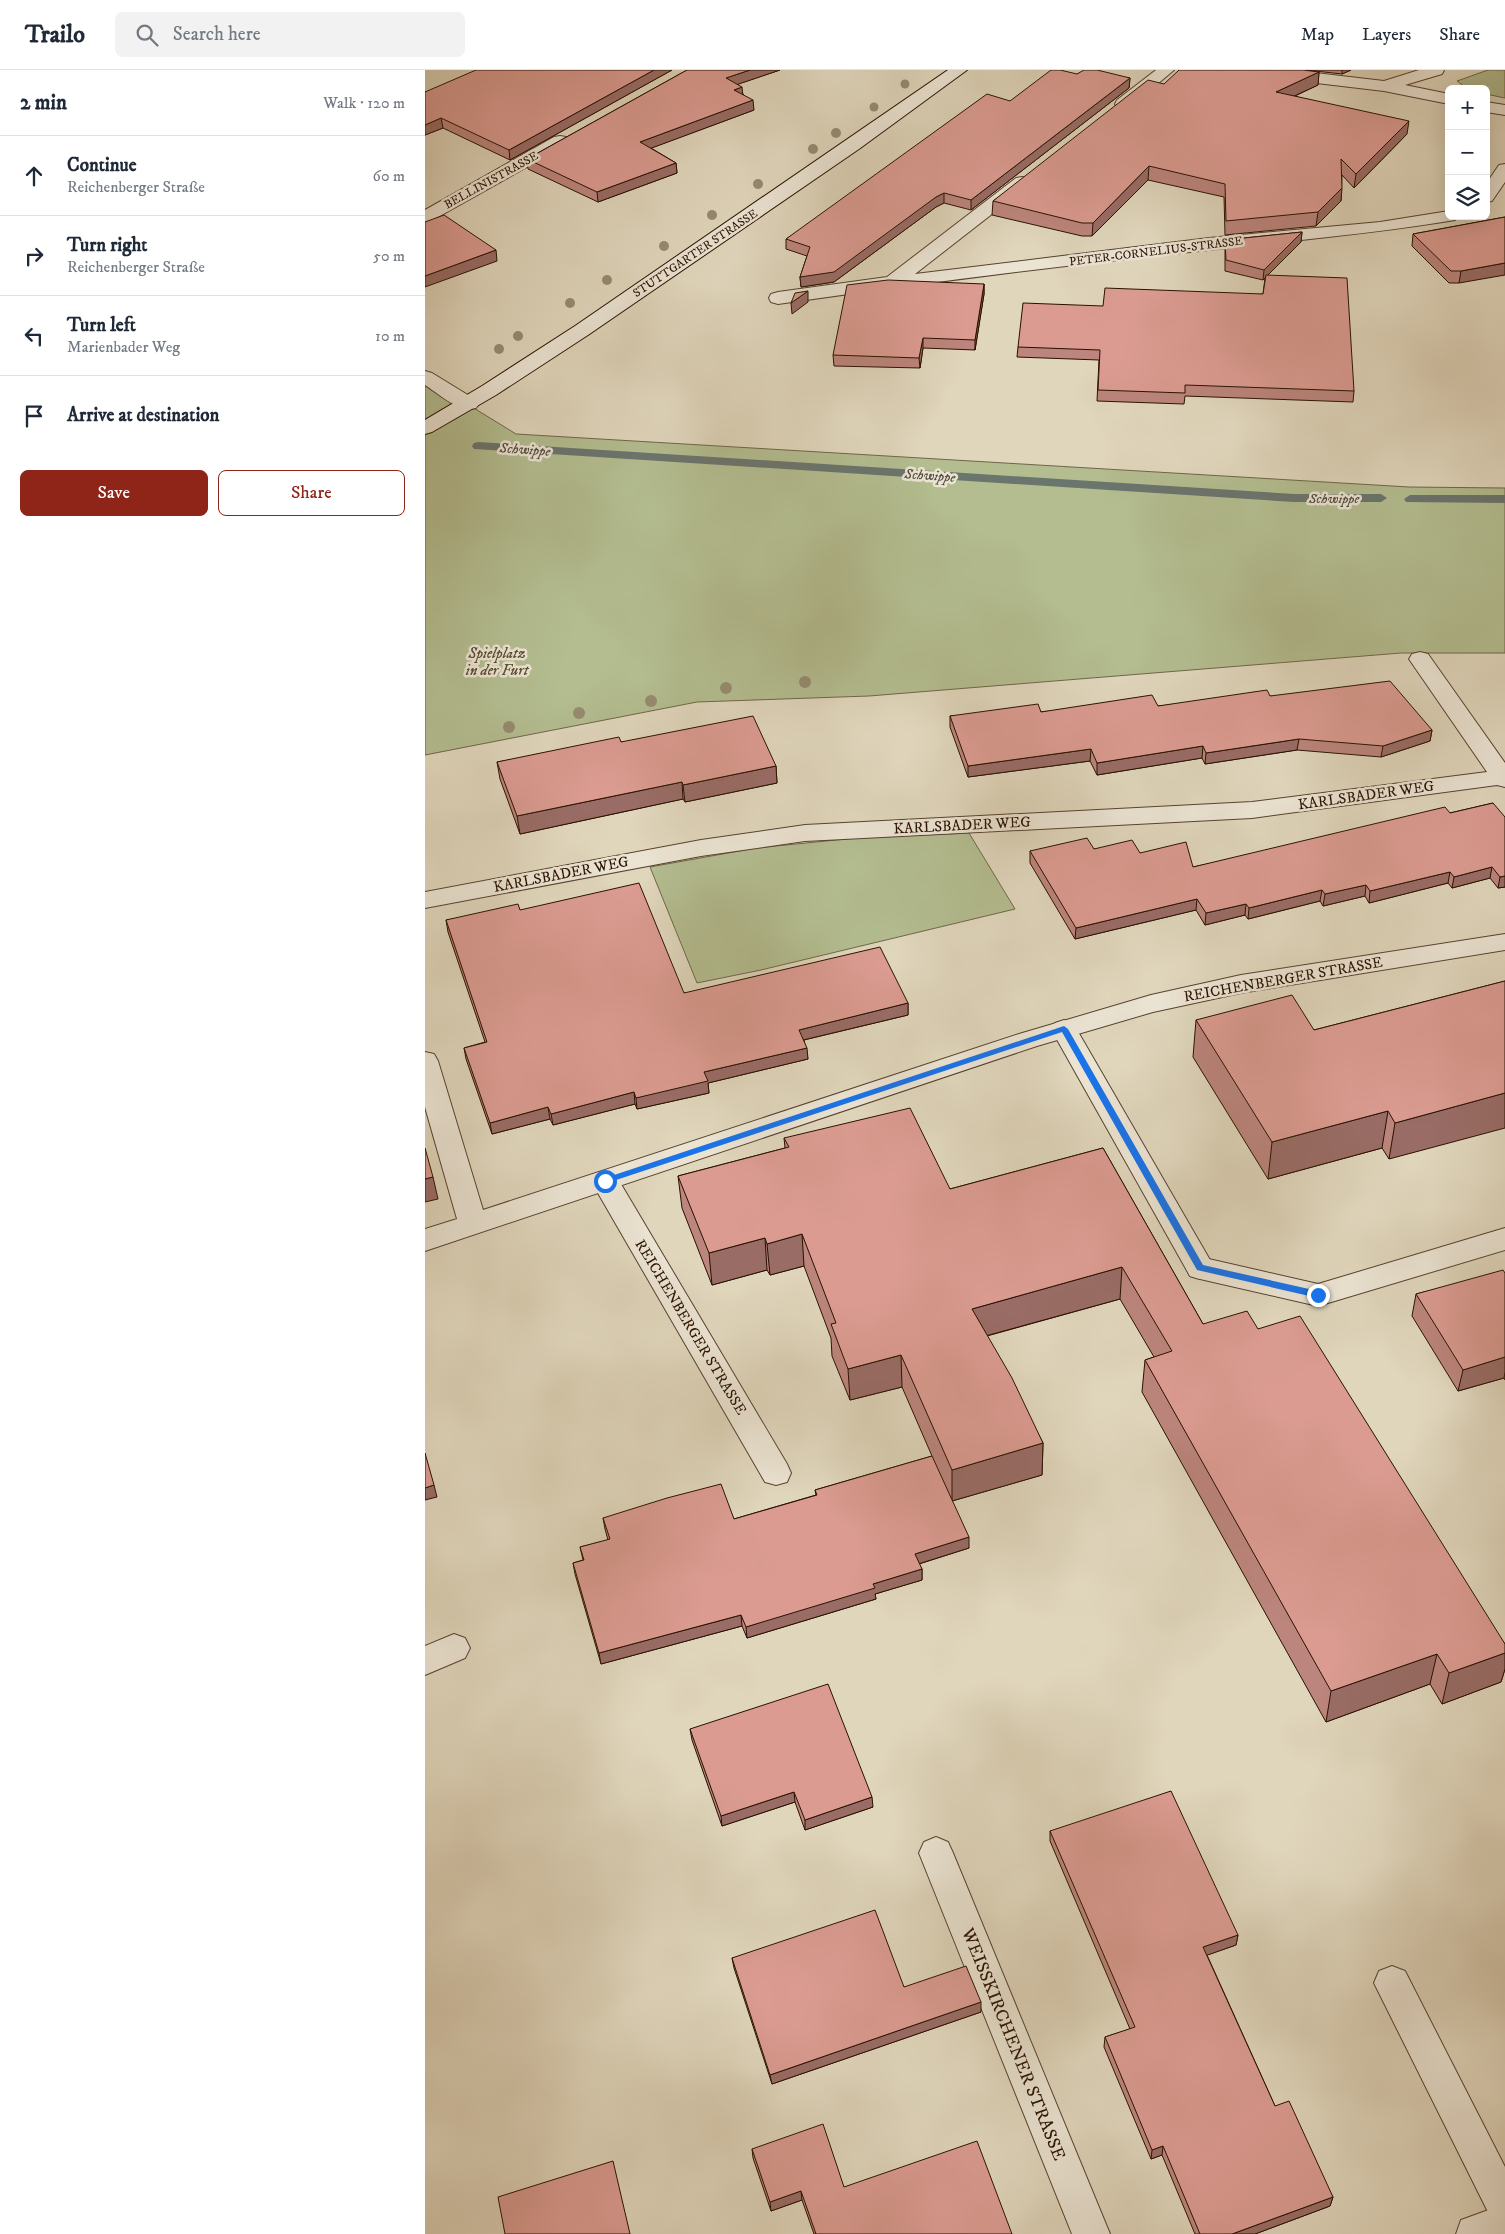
<!DOCTYPE html>
<html lang="en">
<head>
<meta charset="utf-8">
<style>
  body { margin:0; font-family:"IM FELL DW Pica",serif; background:#f2f2f3; color:#1f2937 }
  .controls { position:absolute; right:15px; top:15px; display:grid; overflow:hidden; border-radius:8px; box-shadow:0 5px 20px #0002 }
  .controls button { width:45px; height:45px; display:grid; place-items:center; padding:0; border:0; border-bottom:1px solid #e0e1e3; background:#fff; color:#1f2937; font:25px sans-serif }
  .stop { position:absolute; width:15px; height:15px; margin:-11px; border:4px solid #1a73e8; border-radius:50%; background:#fff }
  .stop.end { background:#1a73e8; border-color:#fff; box-shadow:0 1px 5px #0008 }
  .list { margin:0; padding:0; list-style:none }
  h2 { display:flex; justify-content:space-between; align-items:center; height:65px; margin:0; padding:0 20px; font-size:21px }
  h2 small { font-size:16px; font-weight:400; color:#747a83 }
  .list li { display:grid; grid-template-columns:32px 1fr auto; gap:15px; align-items:center; box-sizing:border-box; height:80px; padding:0 20px; border-top:1px solid #e0e1e3 }
  .list b { display:block; font-size:19px; white-space:nowrap }
  .list p { margin:0; font-size:16px; white-space:nowrap; color:#747a83 }
  .list em { font-size:16px; font-style:normal; color:#747a83 }
  .actions { display:flex; gap:10px; padding:15px 20px }
  .actions a { flex:1; padding:11px 0; border:1px solid #8f2418; border-radius:8px; text-align:center; font-size:18px; color:#8f2418 }
  .actions .main { background:#8f2418; color:#fff }
  .icon { flex:none; width:28px; height:28px; fill:none; stroke:currentColor; stroke-width:2; stroke-linecap:round; stroke-linejoin:round }
  .map { position:relative; flex:none; width:1080px; height:2164px; overflow:hidden }
  header { display:flex; align-items:center; gap:30px; box-sizing:border-box; height:70px; padding:0 25px; background:#fff; border-bottom:1px solid #e0e1e3 }
  header strong { font-size:24px }
  nav { display:flex; gap:28px; margin-inline-start:auto; font-size:18px }
  .search { width:350px; height:45px; background:#f2f2f3; display:flex; align-items:center; gap:12px; box-sizing:border-box; padding:0 18px; border-radius:8px; color:#747a83; font-size:19px }
  main { display:flex }
  aside { flex:1; background:#fff }
  .map>svg:first-child { display:block }
</style>
</head>
<body>
<header>
<strong>Trailo</strong>
<div class="search"><svg class="icon" aria-label="search" viewBox="0 0 24 24"><circle cx="10" cy="10" r="6"/><path d="M15 15l6 6"/></svg>Search here</div>
<nav><a>Map</a><a>Layers</a><a>Share</a></nav>
</header>
<main>
<aside>
<h2>2 min<small>Walk · 120 m</small></h2>
<ul class="list">
<li><svg class="icon" aria-label="ahead" viewBox="0 0 24 24"><path d="M12 20V5M6 11l6-6 6 6"/></svg><div><b>Continue</b><p>Reichenberger Straße</p></div><em>60 m</em></li>
<li><svg class="icon" aria-label="right" viewBox="0 0 24 24"><path d="M7 20v-9h11M14 6l5 5-5 5"/></svg><div><b>Turn right</b><p>Reichenberger Straße</p></div><em>50 m</em></li>
<li><svg class="icon" aria-label="left" viewBox="0 0 24 24"><path d="M17 20v-9H6M10 6l-5 5 5 5"/></svg><div><b>Turn left</b><p>Marienbader Weg</p></div><em>10 m</em></li>
<li><svg class="icon" aria-label="arrive" viewBox="0 0 24 24"><path d="M6 21V4h12l-3 4 3 4H6"/></svg><div><b>Arrive at destination</b></div></li>
</ul>
<div class="actions"><a class="main">Save</a><a>Share</a></div>
</aside>
<div class="map">
<svg width="1080" height="2164" viewBox="0 0 1080 2164">
  <rect width="100%" height="100%" fill="#e0d6bc"/>
  <filter id="stains"><feTurbulence type="fractalNoise" baseFrequency=".004" numOctaves="4"/><feColorMatrix values="0 0 0 0 .2 0 0 0 0 .09 0 0 0 0 .02 0 0 0 .5 -.17"/></filter>
  <radialGradient id="worn" r=".72"><stop offset=".6" stop-color="#630" stop-opacity="0"/><stop offset="1" stop-color="#630" stop-opacity=".3"/></radialGradient>
  <path fill="#b3bd90" stroke="#6e6748" d="M1063,0H1080V28L1061,24V19H1043L1032,11Z
    M0,308L91,364L984,417L1080,418V583H976L444,626L272,632L0,685Z
    M544,763L590,839L336,900L272,913L225,797L331,778L431,768Z"/>
  <g fill="none" stroke-linecap="round" stroke-linejoin="round">
    <path fill="#6a756e" fill-rule="evenodd" d="M53,372L869,424H956L962,428L956,432H869L49,379L47,376L49,373Z
      M985,425H1080V433L981,432L979,429Z"/>
    <defs>
      <path id="lane" d="M639,950L648,953L785,1190L789,1198L785,1206L775,1209L765,1206L626,959L630,953Z
        M180,1101L190,1104L362,1394L366,1403L362,1412L351,1415L340,1412L166,1111L170,1104Z
        M967,1896L980,1901L1080,2097V2156L1067,2150L949,1913L954,1901Z"/>
      <path id="street" d="M731,0H749L704,38H692L690,34L692,30Z
        M815,0H865L959,11L994,0H1019L1017,4L980,15L1024,24V34L959,21L823,5L817,4Z
        M1061,32L1080,35V45L1061,42Z
        M135,66L141,67L144,71L141,75L6,151L0,152V140L129,67Z
        M1080,94V112L1067,131L1061,132V114L1074,95Z
        M597,107L603,108L606,112L603,116L490,204L784,168L955,152L1024,141V146H1033L1030,150L1024,151C944,164 864,171 784,180C640,195 496,213 353,234L346,232L344,228L346,224L353,222L462,207L591,108Z
        M0,301L7,303L51,330L54,334L51,338C34,343 14,324 0,315Z
        M995,582L1003,584L1080,693V717L1072,715L827,748L380,771L276,786L0,838V822L276,770L380,755L827,732L1062,702L984,589L987,584Z
        M1080,864V880L816,923L728,942L612,976L0,1181V1159L32,1149L0,1037V982L9,984L13,991L58,1140L594,964L726,925L816,905Z
        M1080,1158V1180L893,1236L775,1209L765,1206L761,1198L765,1190L775,1187L893,1214Z
        M29,1564L40,1568L45,1578L40,1588L0,1605V1576Z
        M511,1767L523,1772L528,1783L685,2164H647L494,1783L499,1772Z
        M1080,2134V2164H1031L1036,2150Z"/>
      <path id="secondary" d="M523,0H542L434,79L163,265L71,325L7,362L0,364V350L57,316L150,256Z"/>
    </defs>
    <use href="#lane" stroke="#57422f" stroke-width="2"/>
    <use href="#street" stroke="#57422f" stroke-width="2"/>
    <use href="#secondary" stroke="#291100" stroke-width="2"/>
    <use href="#lane" fill="#ebe4d3" fill-rule="evenodd"/>
    <use href="#street" fill="#ebe4d3" fill-rule="evenodd"/>
    <use href="#secondary" fill="#ebe4d3" fill-rule="evenodd"/>
  </g>
  <g fill="#968b70">
    <circle cx="480" cy="14" r="4.5"/>
    <circle cx="449" cy="37" r="4.5"/>
    <circle cx="411" cy="63" r="5"/>
    <circle cx="388" cy="79" r="5"/>
    <circle cx="333" cy="114" r="5"/>
    <circle cx="287" cy="145" r="5"/>
    <circle cx="239" cy="176" r="5"/>
    <circle cx="182" cy="210" r="5"/>
    <circle cx="145" cy="233" r="5"/>
    <circle cx="93" cy="266" r="5"/>
    <circle cx="74" cy="279" r="5"/>
    <circle cx="380" cy="612" r="6"/>
    <circle cx="301" cy="618" r="6"/>
    <circle cx="226" cy="631" r="6"/>
    <circle cx="154" cy="643" r="6"/>
    <circle cx="84" cy="657" r="6"/>
  </g>
  <path fill="#bc857d" stroke="#291100" d="M247,0L85,90L18,58L0,65V22Z
    M262,0H355L313,14L318,24L329,40L226,78L251,93L252,103L173,132L103,99L102,89Z
    M881,0H926L917,4Z
    M894,2L893,15L870,26L982,64L929,118L917,105L916,131L891,156L800,165L799,127L723,110L667,166H657L567,145L568,131L739,14Z
    M652,4L705,8L704,18L546,140L519,133L511,137L409,212L376,217L375,207L382,186L361,179V169L585,31Z
    M1080,147L1034,213H1024L987,176L988,164Z
    M877,162L876,172L843,205L929,321L928,332L760,326L759,334L672,331L674,290L592,287L593,277L678,236L838,224L840,208L838,210L800,201V170Z
    M559,214V224L550,280L498,278L495,298L409,296L408,285Z
    M845,626L1007,660L1005,671L956,687L872,680L780,694L777,688L672,705L665,691L543,707L525,657V646L733,636Z
    M196,672L351,696L352,713L260,732L258,729L95,764L75,709L72,692Z
    M1068,733L1080,817L1073,818L1065,808L1027,818L1023,813L944,833L940,826L898,836L895,831L823,849L820,845L780,855L771,840L650,869L605,793V781L669,779L715,783L768,797L1025,743Z
    M95,840L259,923L483,933V945L379,970L383,989L283,1013L284,1023L212,1039L210,1034L128,1055L125,1049L67,1064L41,989L39,978L60,972L23,862L21,850Z
    M1080,911L964,1089L957,1078L843,1109L768,987L771,950L889,960Z
    M359,1068L525,1119L678,1078L778,1254L833,1259L1080,1574V1599L1076,1612L1017,1634L1005,1614L901,1652L717,1322L720,1290L729,1287L695,1229L562,1266L618,1373L617,1405L527,1431L544,1478L494,1494L497,1499V1510L450,1524L451,1529L322,1568L317,1556L176,1594L150,1504L148,1493L158,1490L155,1477L183,1470L180,1459L178,1448L309,1449L391,1425L390,1420L507,1386L477,1317L425,1330L407,1286L406,1268L379,1196L345,1205L342,1200L287,1215L257,1138L253,1106L360,1078Z
    M1080,1203V1310L1079,1308L1033,1321L987,1246L991,1224Z
    M265,1659L448,1737L380,1760L370,1732L297,1756L267,1670Z
    M625,1761L813,1865L811,1875L782,1885L850,2036L908,2127L905,2136L830,2164H770L737,2085L726,2089L679,1977L680,1967L705,1959L625,1771Z
    M307,1888L479,1917L556,1942L347,2014L309,1898Z
    M327,2079L419,2117L587,2164H389L377,2130L346,2141L328,2088Z"/>
  <path fill="#996c66" stroke="#291100" d="M229,0H247L85,90L84,80Z
    M325,0H355L302,18L301,8Z
    M917,0H926L917,4Z
    M894,2L893,15L850,35L851,22Z
    M705,8L704,18L546,140V130Z
    M317,17L318,27L309,20Z
    M328,30L329,40L216,82L215,72Z
    M16,48L18,58L0,65V55Z
    M984,51L982,64L929,118L931,104Z
    M251,93L252,103L173,132L172,122Z
    M724,96L723,110L667,166L668,153Z
    M917,118L916,131L891,156L893,142Z
    M519,123V133L511,137L409,212L376,217L375,207L511,127Z
    M877,162L876,172L838,210L839,200Z
    M71,180L72,191L0,217V206Z
    M1080,193V205L1034,213L1036,201Z
    M559,214V224L550,280V270Z
    M383,221V232L367,244L366,233Z
    M498,268V278L495,298L494,288Z
    M1007,660L1005,671L956,687L958,676Z
    M874,669L872,680L780,694L781,683Z
    M778,676L777,688L672,705V693Z
    M666,679L665,691L543,707V696Z
    M351,696L352,713L260,732L258,715Z
    M257,712L258,729L95,764L92,746Z
    M1067,797L1065,808L1027,818L1029,807Z
    M1025,802L1023,813L944,833L945,821Z
    M1080,806V817L1073,818L1075,807Z
    M941,815L940,826L898,836L900,824Z
    M897,820L895,831L823,849L824,838Z
    M772,829L771,840L650,869L651,858Z
    M821,834L820,845L780,855L781,843Z
    M483,933V945L374,971V960Z
    M382,978L383,989L283,1013L284,1023L212,1039L211,1028L279,1002Z
    M209,1022L210,1034L128,1055L126,1044Z
    M1080,1023V1058L964,1089L970,1053Z
    M123,1037L125,1049L67,1064L65,1053Z
    M963,1041L957,1078L843,1109L847,1072Z
    M8,1107L13,1129L0,1132V1109Z
    M377,1164L379,1196L345,1205L342,1174Z
    M340,1168L342,1200L287,1215L284,1183Z
    M697,1197L695,1229L546,1270L547,1239Z
    M476,1285L477,1317L425,1330L423,1299Z
    M1080,1287V1302L1079,1308L1033,1321L1038,1300Z
    M618,1373L617,1405L527,1431V1400Z
    M9,1415L12,1427L0,1430V1418Z
    M544,1467V1478L490,1495V1484Z
    M497,1499V1510L450,1524L451,1529L322,1568L321,1557L448,1514Z
    M316,1545L317,1556L176,1594L174,1583Z
    M1080,1583V1599L1076,1612L1017,1634L1024,1603Z
    M1012,1584L1005,1614L901,1652L906,1621Z
    M369,1722L370,1732L297,1756L296,1746Z
    M447,1727L448,1737L380,1760V1750Z
    M813,1865L811,1875L777,1887L778,1877Z
    M556,1932V1942L347,2014L345,2005Z
    M738,2076L737,2085L726,2089L727,2080Z
    M376,2121L377,2130L346,2141L345,2132Z
    M908,2127L905,2136L830,2164H807Z"/>
  <path fill="#db9b91" stroke="#291100" d="M51,0H229L84,80L16,48L0,55V22Z
    M262,0H325L301,8L317,17L309,20L328,30L215,72L251,93L172,122L102,89Z
    M626,0H635L652,4L659,0H672L705,8L546,130L519,123L511,127L409,202L375,207L385,177L361,169L562,24L585,31Z
    M754,0H878L894,2L851,22L984,51L931,104L916,89L917,118L893,142L801,151L800,114L724,96L668,153H657L568,131L723,10L739,14Z
    M19,145L71,180L0,206V152Z
    M1080,147V193L1036,201H1026L988,164Z
    M877,162L839,200L801,190L800,170Z
    M841,205L922,208L929,321L760,315V323L673,320L675,280L593,277L598,233L678,236L680,218L838,224Z
    M463,210L559,214L550,270L498,268L494,288L408,285L422,215Z
    M383,221L366,233L370,223Z
    M965,611L1007,660L958,676L874,669L781,683L778,676L672,693L666,679L543,696L525,646L613,634L616,642L727,625L733,636L842,620L845,626Z
    M328,646L351,696L258,715L257,712L92,746L72,692L194,667L196,672Z
    M1068,733L1080,747V806L1075,807L1067,797L1029,807L1025,802L945,821L941,815L900,824L897,820L824,838L821,834L781,843L772,829L651,858L605,781L662,768L669,779L707,770L715,783L761,772L768,797L1020,737L1025,743Z
    M214,813L259,923L455,877L483,933L374,960L382,978L279,1002L283,1011L211,1028L209,1022L126,1044L123,1037L65,1053L39,978L62,972L21,850L93,834L95,840Z
    M1080,911V1023L970,1053L963,1041L847,1072L771,950L867,925L889,960Z
    M485,1038L525,1119L678,1078L778,1254L822,1241L833,1259L875,1246L1080,1574V1583L1024,1603L1012,1584L906,1621L720,1290L747,1281L697,1197L547,1239L587,1308L618,1373L527,1400L476,1285L423,1299L406,1254L411,1253L377,1164L342,1174L340,1168L284,1183L253,1106L364,1077L359,1068Z
    M0,1078L8,1107L0,1109Z
    M1078,1200L1080,1203V1287L1038,1300L991,1224Z
    M0,1383L9,1415L0,1418Z
    M507,1386L544,1467L490,1484L497,1499L448,1514L450,1518L321,1557L316,1545L174,1583L148,1493L159,1490L155,1477L185,1469L178,1448L242,1428L296,1414L309,1449L392,1425L390,1420Z
    M403,1614L447,1727L380,1750L369,1722L296,1746L265,1659Z
    M746,1721L813,1865L778,1877L850,2036L864,2031L908,2127L807,2164H775L738,2076L727,2080L680,1967L710,1957L625,1761Z
    M450,1840L479,1917L541,1896L556,1932L345,2005L307,1888Z
    M398,2054L419,2117L552,2071L587,2164H391L376,2121L345,2132L327,2079Z
    M188,2091L205,2164H80L73,2127Z"/>
  <path fill="#1a73e8" d="M639,956L643,959L778,1195L893,1221L896,1222V1227L893,1228L772,1200L637,962L182,1113H177L175,1111L177,1109Z"/>
  <g text-anchor="middle" stroke-width="5" stroke-linejoin="round" paint-order="stroke">
    <g font-size="12" fill="#291100" stroke="#ebe4d3">
      <text transform="translate(66 110) rotate(-29)" y="4">BELLINISTRASSE</text>
      <text transform="translate(731 181) rotate(-7)" y="4">PETER-CORNELIUS-STRASSE</text>
      <text transform="translate(270 183) rotate(-34)" y="4">STUTTGARTER STRASSE</text>
    </g>
    <g font-size="14" font-style="italic" fill="#4f4b40" stroke="#ebe4d3">
      <text transform="translate(100 379) rotate(4)" y="5">Schwippe</text>
      <text transform="translate(505 405) rotate(4)" y="5">Schwippe</text>
      <text x="909" y="433">Schwippe</text>
    </g>
    <g font-size="15" font-style="italic" fill="#594d32" stroke="#ebe4d3">
      <text x="72" y="588">Spielplatz<tspan x="72" dy="17">in der Furt</tspan></text>
    </g>
    <g font-size="15" fill="#291100" stroke="#ebe4d3">
      <text transform="translate(941 725) rotate(-8)" y="5">KARLSBADER WEG</text>
      <text transform="translate(537 755) rotate(-3)" y="5">KARLSBADER WEG</text>
      <text transform="translate(136 804) rotate(-11)" y="5">KARLSBADER WEG</text>
      <text transform="translate(858 909) rotate(-10)" y="5">REICHENBERGER STRASSE</text>
      <text transform="translate(266 1257) rotate(59)" y="5">REICHENBERGER STRASSE</text>
    </g>
    <g font-size="18" fill="#291100" stroke="#ebe4d3">
      <text transform="translate(589 1974) rotate(68)" y="6">WEISSKIRCHENER STRASSE</text>
    </g>
  </g>
  <rect width="100%" height="100%" filter="url(#stains)"/>
  <rect width="100%" height="100%" fill="url(#worn)"/>
</svg>
<div class="controls">
<button>+</button>
<button>−</button>
<button><svg class="icon" aria-label="layers" viewBox="0 0 24 24"><path d="M12 4l9 5-9 5-9-5zM3 14l9 5 9-5"/></svg></button>
</div>
<div class="stop" style="left:180px;top:1111px"></div>
<div class="stop end" style="left:893px;top:1225px"></div>
</div>
</main>
</body>
</html>
